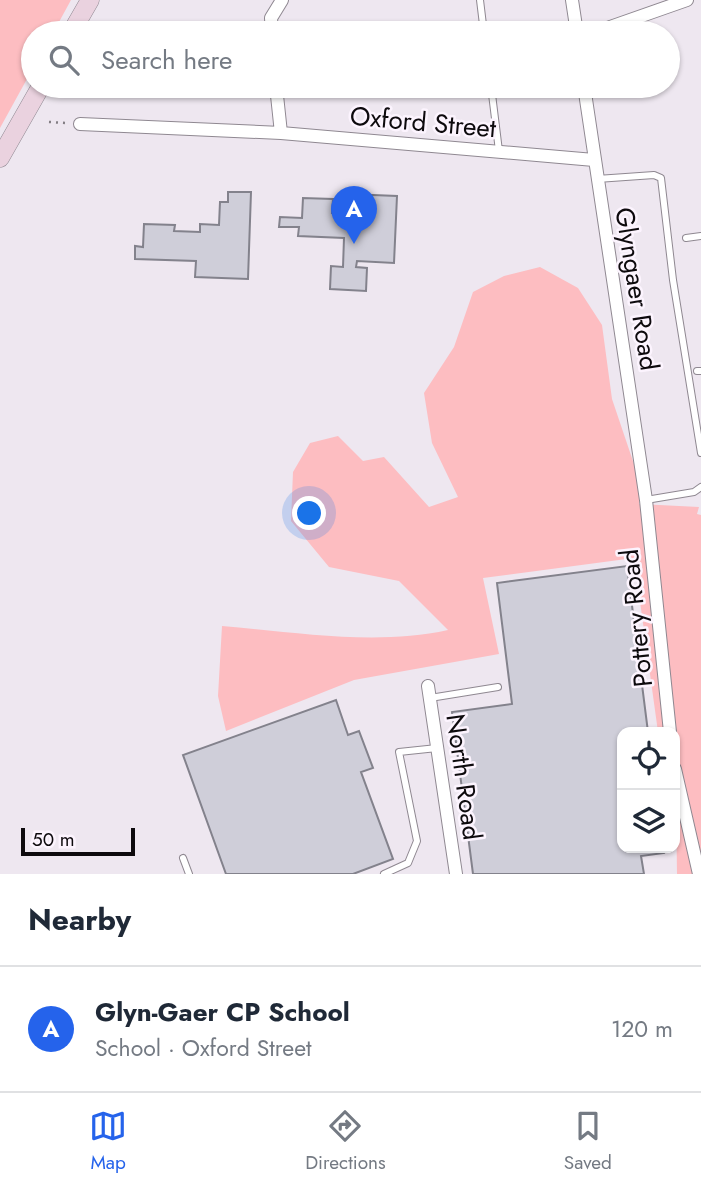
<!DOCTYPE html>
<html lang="en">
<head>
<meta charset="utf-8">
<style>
  body { margin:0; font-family:Jost,sans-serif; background:#f2f2f3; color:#1f2937 }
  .controls { position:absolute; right:21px; bottom:21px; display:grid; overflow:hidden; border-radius:14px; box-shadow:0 2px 5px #0004 }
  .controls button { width:63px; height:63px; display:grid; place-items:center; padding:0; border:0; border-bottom:2px solid #e0e1e3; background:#fff; color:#1f2937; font:35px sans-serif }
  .scale { position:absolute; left:21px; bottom:18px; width:114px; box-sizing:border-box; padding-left:7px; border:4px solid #0d0a0d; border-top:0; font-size:19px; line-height:24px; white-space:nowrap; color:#0d0a0d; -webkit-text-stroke:5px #fcf4fe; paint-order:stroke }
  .you { position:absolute; left:310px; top:514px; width:24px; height:24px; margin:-18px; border:5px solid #fff; border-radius:50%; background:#1a73e8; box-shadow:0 0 0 10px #1a73e833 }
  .badge { display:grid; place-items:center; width:46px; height:46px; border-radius:50%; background:#2563eb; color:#fff; font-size:23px; font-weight:700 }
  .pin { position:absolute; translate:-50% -58px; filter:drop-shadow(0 2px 4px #0008) }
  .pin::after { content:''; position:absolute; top:37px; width:24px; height:21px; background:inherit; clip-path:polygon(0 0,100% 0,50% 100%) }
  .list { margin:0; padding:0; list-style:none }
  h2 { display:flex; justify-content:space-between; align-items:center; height:91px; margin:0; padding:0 28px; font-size:30px }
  h2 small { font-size:23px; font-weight:400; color:#747a83 }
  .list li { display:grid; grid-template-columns:46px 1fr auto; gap:21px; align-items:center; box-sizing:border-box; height:126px; padding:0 28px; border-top:2px solid #e0e1e3 }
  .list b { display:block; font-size:26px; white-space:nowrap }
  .list p { margin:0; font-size:23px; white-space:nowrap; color:#747a83 }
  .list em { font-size:23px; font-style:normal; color:#747a83 }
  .icon { flex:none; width:38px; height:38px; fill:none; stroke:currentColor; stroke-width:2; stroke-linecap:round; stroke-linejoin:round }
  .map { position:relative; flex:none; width:701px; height:874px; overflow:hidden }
  .search { position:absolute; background:#fff; box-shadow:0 2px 5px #0004; left:21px; right:21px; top:21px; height:77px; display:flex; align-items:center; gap:18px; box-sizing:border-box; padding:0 24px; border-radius:38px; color:#747a83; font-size:26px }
  .sheet { height:217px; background:#fff }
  nav { display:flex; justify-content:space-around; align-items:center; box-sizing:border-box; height:98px; border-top:2px solid #e0e1e3; background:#fff; font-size:19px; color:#747a83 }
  nav a { display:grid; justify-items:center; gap:4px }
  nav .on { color:#2563eb }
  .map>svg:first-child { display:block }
</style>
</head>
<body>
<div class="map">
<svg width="701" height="874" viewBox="0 0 701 874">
  <rect width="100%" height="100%" fill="#eee7f0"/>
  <path fill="#fdbdc1" d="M0,0H71L53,33H33V68L0,128Z
    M540,267L578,288L602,325L612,399L639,479V504L699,507L697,514L701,515V874H677L675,732H658L634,558L483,578L499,654L354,680L226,731L218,696L222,626C295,632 375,646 448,630L399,581L329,567L291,521L293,472L310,443L338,436L363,461L384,457L429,507L458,497L432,443L424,393L454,347L473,292L504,276Z"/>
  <path fill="#cfced9" stroke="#83828c" stroke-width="2" d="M228,192H251L248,279L195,277L196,261L135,259V246L143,247L144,224L175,225L174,231L200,232V224L219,225L220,202H228Z
    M348,194L397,196L394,263L357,261L356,267L367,268L366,291L330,289L331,266L343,267L344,238L298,236L299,227H279L280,217L302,218L303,198L333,199L332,213H348Z
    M627,566L648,732H622V848H663L664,853L641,856L644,874H473L452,712L512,704L497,583Z
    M336,700L348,735L359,731L373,768L361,772L393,859L353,874H226L183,755Z"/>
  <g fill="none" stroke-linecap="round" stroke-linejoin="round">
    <defs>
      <path id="lane" d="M480,0L484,33
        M491,86L499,151
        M597,179L654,175L661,178L673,280L701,453
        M686,238L701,236
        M697,371H701
        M646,500L694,492L701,487
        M430,698L498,687
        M183,858L189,874
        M384,874L408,863L417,841L399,752L437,748"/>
      <path id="street" d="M572,0L577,33
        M272,33L271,18L282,0
        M593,33L687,0
        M276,86L281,133
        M584,86L646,500L670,732
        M80,124L281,133L594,160
        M428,686L456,874
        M675,769L699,874"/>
      <path id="secondary" d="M71,33L90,0
        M0,158L41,86"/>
    </defs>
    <use href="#lane" stroke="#8f8891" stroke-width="8"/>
    <use href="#street" stroke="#8f8891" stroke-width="14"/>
    <use href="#secondary" stroke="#8f8891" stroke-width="19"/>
    <path stroke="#837e84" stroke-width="2.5" stroke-dasharray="2 5" stroke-linecap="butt" d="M49,122L66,123"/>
    <use href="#lane" stroke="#fff" stroke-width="6"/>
    <use href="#street" stroke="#fff" stroke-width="12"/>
    <use href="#secondary" stroke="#ead2df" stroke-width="18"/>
  </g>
  <g text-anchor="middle" stroke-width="5" stroke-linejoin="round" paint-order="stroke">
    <g font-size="26" fill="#0d0a0d" stroke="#fcf4fe">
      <text transform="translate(423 122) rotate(5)" y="9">Oxford Street</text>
      <text transform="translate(637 289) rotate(81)" y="9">Glyngaer Road</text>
      <text transform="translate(636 618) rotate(-96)" y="9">Pottery Road</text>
      <text transform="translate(464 777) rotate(82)" y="9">North Road</text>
    </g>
  </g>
</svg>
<div class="controls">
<button><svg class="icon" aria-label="locate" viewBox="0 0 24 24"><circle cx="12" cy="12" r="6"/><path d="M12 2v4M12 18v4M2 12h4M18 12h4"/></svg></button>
<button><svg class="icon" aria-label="layers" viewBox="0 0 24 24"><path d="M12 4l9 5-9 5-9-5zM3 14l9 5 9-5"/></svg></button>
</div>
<div class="scale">50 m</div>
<div class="you"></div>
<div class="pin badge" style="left:354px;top:244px">A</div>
<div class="search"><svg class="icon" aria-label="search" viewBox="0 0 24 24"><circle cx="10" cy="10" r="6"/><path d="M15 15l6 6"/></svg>Search here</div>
</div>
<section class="sheet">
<h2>Nearby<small></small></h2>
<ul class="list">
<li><span class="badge">A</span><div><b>Glyn-Gaer CP School</b><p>School · Oxford Street</p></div><em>120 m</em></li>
</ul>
</section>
<nav>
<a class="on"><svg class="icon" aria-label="map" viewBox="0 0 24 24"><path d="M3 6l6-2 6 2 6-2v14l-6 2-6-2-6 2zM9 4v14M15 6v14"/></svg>Map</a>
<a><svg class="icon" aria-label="directions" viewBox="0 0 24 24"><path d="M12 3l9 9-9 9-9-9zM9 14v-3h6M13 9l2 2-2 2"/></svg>Directions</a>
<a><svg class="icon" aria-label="saved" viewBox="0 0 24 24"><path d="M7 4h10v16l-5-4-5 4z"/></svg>Saved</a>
</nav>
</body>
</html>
